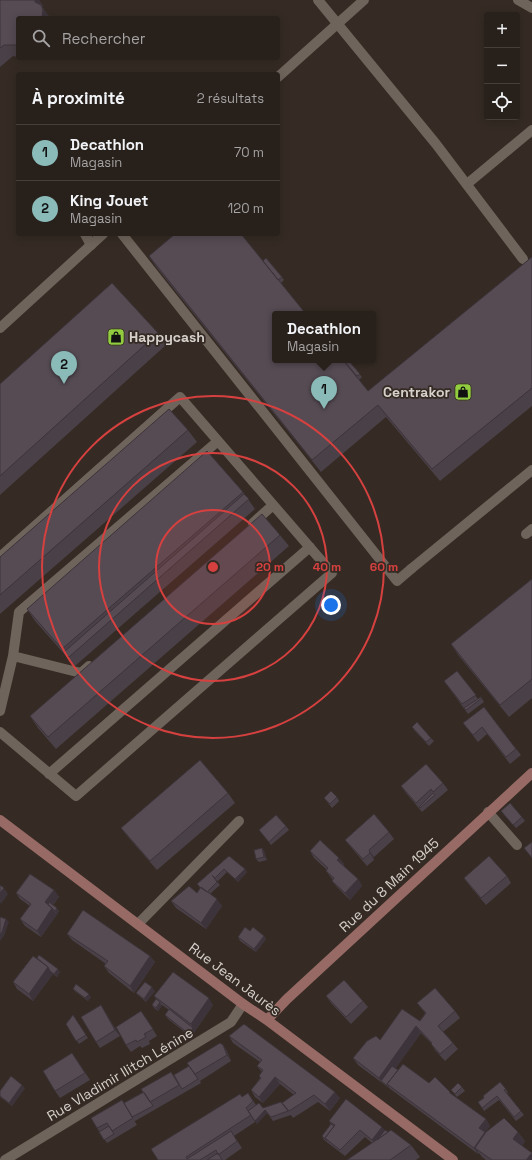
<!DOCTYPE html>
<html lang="fr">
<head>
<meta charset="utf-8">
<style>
  body { margin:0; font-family:"Space Grotesk",sans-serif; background:#302824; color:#f1f3f6 }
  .controls { position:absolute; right:12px; top:12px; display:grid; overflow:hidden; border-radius:4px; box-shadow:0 2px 10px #0003 }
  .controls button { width:36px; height:36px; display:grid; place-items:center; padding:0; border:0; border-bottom:1px solid #443e3a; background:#28201b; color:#f1f3f6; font:20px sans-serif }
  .you { position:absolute; left:331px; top:605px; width:14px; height:14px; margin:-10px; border:3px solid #fff; border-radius:50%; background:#1a73e8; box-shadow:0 0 0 6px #1a73e833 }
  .badge { display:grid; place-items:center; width:26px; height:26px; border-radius:50%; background:#8bbbb9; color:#111; font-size:13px; font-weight:700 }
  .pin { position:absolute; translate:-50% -33px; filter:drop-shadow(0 1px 2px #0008) }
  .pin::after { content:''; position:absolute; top:21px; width:14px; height:12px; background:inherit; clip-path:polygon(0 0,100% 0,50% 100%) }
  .popup { position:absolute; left:272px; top:311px; width:104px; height:52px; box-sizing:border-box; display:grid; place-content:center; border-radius:4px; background:#28201b; filter:drop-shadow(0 1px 3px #0005); font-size:13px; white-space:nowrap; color:#a5a3a3 }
  .popup b { font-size:15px; color:#f1f3f6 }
  .popup::after { content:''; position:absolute; left:50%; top:100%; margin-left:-8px; border:8px solid transparent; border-top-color:#28201b }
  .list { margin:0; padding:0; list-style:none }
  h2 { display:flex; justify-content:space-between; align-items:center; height:52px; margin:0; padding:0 16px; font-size:17px }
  h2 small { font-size:13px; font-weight:400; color:#a5a3a3 }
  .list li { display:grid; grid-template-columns:26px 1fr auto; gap:12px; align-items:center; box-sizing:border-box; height:56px; padding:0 16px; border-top:1px solid #443e3a }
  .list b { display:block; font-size:15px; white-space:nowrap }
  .list p { margin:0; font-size:13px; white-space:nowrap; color:#a5a3a3 }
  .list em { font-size:13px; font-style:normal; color:#a5a3a3 }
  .icon { flex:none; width:22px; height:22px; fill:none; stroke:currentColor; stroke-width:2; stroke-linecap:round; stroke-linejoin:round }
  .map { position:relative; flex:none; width:532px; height:1160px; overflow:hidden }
  .search { position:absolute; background:#28201b; box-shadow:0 2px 10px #0003; left:16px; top:16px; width:264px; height:44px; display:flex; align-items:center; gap:10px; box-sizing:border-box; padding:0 14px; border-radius:4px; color:#a5a3a3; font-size:15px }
  .panel { position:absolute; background:#28201b; box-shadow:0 2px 10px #0003; left:16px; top:72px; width:264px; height:164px; border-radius:4px }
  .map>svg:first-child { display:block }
</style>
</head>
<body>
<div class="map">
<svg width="532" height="1160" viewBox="0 0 532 1160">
  <rect width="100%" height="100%" fill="#352b24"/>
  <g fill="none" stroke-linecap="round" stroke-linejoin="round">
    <path stroke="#6f645b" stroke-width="10" d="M318,0L436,144L523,259
      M467,184L532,130
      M85,234L91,245
      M122,234L397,581L411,569
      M253,523L273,505
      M526,534L532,529
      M0,557L180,397L332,573L76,796L0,732
      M13,656L81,673L89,666
      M0,711L13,656L19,612L218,441
      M49,774L310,547
      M488,812L517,845
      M138,924L239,821"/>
    <path stroke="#6f645b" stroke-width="10" d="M518,0L532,8
      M278,77L364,0
      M0,328L103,234
      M411,569L532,470
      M5,1160L231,1022L243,1004"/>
    <path stroke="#986a65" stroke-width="10" d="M0,820L243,1004L267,1020L453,1160
      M267,1020L287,999L532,773"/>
  </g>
  <path fill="#4a4047" d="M0,0H39L43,6V8L50,18H18V57L13,56L0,67Z
    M149,256L263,261L282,277L284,280L281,283L275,314L348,360L362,377L359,380L368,391L532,257V406L440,481L386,417L321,472L157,268Z
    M158,333L166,345L0,495V384Z
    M188,430L197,442L0,614V557Z
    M243,492L255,509L75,666L35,621L27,609Z
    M280,535L289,546L56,749L38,728L30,716Z
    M532,579V698L509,717L459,656L451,644Z
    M457,671L478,699L481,697L484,702L468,714L444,681Z
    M484,707L521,755L510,764L487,734L478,742L463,723Z
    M412,727L431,738L434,741L429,746L414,730Z
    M443,783L448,790L422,812L406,793L401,786Z
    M228,793L235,803L157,870L128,837L121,828Z
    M337,797L339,801L332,808L324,798Z
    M501,811L522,817L525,821L516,828Z
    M286,826L289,830L271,845L259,830Z
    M389,832L394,839L374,857V860L367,866L350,846L345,840Z
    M262,848L264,851L267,860L259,862L256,859Z
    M310,851L339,858L344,864L343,865L358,879L362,886L350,900L337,887L332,881L333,880L326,871L327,870L314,858Z
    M229,856L245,869L247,872L238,882L227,872L218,881L216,880L220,885L210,894L222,906L206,929L176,908L171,901L197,893L200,888L197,884Z
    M507,876L511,883L486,905L469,885L464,878Z
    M54,890L59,897L53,905L59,911L41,937L25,926L20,919L30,906L20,899L16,893Z
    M250,931L264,936L266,939L256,952L240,941L238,937Z
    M67,934L150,956L155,962L134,993L109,973L104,966L106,964L72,940Z
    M37,958L60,972L57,977L53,974L33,1001L17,989L13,982Z
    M73,989L91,997L88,1001L76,992Z
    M155,991L146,1002L139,996L136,993Z
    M154,996L213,1005L191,1037L168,1019L165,1015L169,1010L162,1005L158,1011L154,1008L152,1005L156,999Z
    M326,996L363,1001L368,1007L351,1024L331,1003Z
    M417,1003L455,1011L460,1018L443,1032L453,1043L458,1049L445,1061L435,1050L431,1043L421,1033L395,1069L398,1070L429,1083L452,1095L486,1119L490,1126L485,1132V1133L518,1132L525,1141L522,1146L532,1160H486L482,1157L479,1153L478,1154L358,1065L353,1058L380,1040L420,1021L425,1013Z
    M105,1012L120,1036L100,1048L96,1042Z
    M73,1015L88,1038L79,1044L66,1024Z
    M146,1018L157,1036L149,1041L150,1044L142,1048L140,1046L131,1052L126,1045Z
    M229,1036L340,1098L330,1111L318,1102L293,1118L291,1115L273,1121L267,1113L257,1124L252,1117L255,1122L234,1136L242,1148L225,1160H158L242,1097L248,1093L256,1105L263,1108L285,1107L294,1095L280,1084L263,1103L255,1097L251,1090L260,1078L259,1076L262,1072L257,1066L260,1062L233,1043Z
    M223,1045L227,1051L231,1061L200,1081L201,1083L135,1121L134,1120L137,1125L107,1143L97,1128L124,1103L189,1066Z
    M77,1060L90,1080L60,1098L55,1091Z
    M462,1087L465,1091L457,1097L451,1090Z
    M25,1088L12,1106L0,1097V1091Z
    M506,1089L508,1093H507L524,1115L516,1121L499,1100L484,1111L478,1102Z
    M329,1121L385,1130L411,1145L420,1157L416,1160H347L372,1143L365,1137L345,1156L324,1140L322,1136L331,1124Z"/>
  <path fill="#3c343a" d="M35,0H39L43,6V8L50,18H42L35,2Z
    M262,848L264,851L267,860L264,857Z
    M369,850L374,857V860L370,853Z
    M339,858L344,864L342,866L337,860Z
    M245,869L247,872L238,882L235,879Z
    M358,879L362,886L350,900L345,893Z
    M4,888L8,894L1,904L0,902V893Z
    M54,890L59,897L50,908L45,902Z
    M217,899L222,906L206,929L201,923Z
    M52,908L57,915L41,937L37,931Z
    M57,908L59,911L57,915L55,911Z
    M6,919L9,922L4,936L0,941V935Z
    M264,936L266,939L256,952L254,949Z
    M150,956L155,962L134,993L130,986Z
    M48,967L53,974L33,1001L29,994Z
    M58,969L60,972L57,977L54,974Z
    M152,987L155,991L146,1002L144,999Z
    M89,994L91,997L88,1001L85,998Z
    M209,998L213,1005L191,1037L189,1034L193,1028L191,1024Z
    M160,1002L162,1006L158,1011L156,1008Z
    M101,1005L105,1012L120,1036L115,1030Z
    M416,1026L421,1033L385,1083L381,1081L379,1078Z
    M223,1045L227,1051L231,1061L227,1055Z
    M275,1077L280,1084L263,1103L259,1097Z
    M22,1085L25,1088L12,1106L9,1103Z
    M335,1092L340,1098L330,1111L325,1104Z
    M265,1110L267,1113L257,1124L255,1121Z
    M486,1119L490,1126L485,1132L490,1139L475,1148L479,1153L478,1154L474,1148L479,1128Z
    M382,1127L387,1133L375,1143L372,1140Z
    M518,1132L525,1141L520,1149L513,1139Z
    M532,1153V1160H526Z"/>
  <path fill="#564b53" stroke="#3c343a" d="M0,0H35V2L41,5L43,10L42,18H18V43L16,45H4L0,48Z
    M175,234H241L306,314H275V360H343L368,391L532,257V388L432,469L378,405L312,460L149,256Z
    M266,258L282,277L278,280L263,261Z
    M112,283L158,333L0,476V384Z
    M343,360H348L360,374L357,376Z
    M169,409L188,430L0,595V557Z
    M207,451L243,492L62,649L27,609Z
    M244,494L249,499L69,657L64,652Z
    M262,514L280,535L48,737L30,716Z
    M532,579V679L500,705L451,644Z
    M457,671L476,695L462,704L444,681Z
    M481,697L482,698L466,710L464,708Z
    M484,707L516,749L506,757L482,727L473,735L463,723Z
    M417,722L431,738L426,742L412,727Z
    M200,760L228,793L150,861L121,828Z
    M426,764L443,783L433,792L431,789L416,803L401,786Z
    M331,791L337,797L330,804L324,798Z
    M433,793L435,795L420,808L419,807Z
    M510,803L522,817L513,825L501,811Z
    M374,814L389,832L369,850L370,853L363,859L345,840Z
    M276,815L286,826L269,842L259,830Z
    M320,840L339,858L337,860L358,879L345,893L332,881L334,878L326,871L328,868L310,851Z
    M532,842V858L524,848Z
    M262,848L264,857L256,859L254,850Z
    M229,856L245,869L235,879L224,869L215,878L212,875L217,882L207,892L201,888L197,884Z
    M489,856L507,876L481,898L464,878Z
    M30,874L54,890L45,902L52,908L37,931L20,919L31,904L16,893Z
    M0,885L4,888L0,893Z
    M189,886L197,893L201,887L217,899L201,923L171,901Z
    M49,902L57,908L55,911L52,908L48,905Z
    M83,910L150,956L130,986L104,966L108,961L67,934Z
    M0,917L6,919L2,932L0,935Z
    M245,927L250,931L253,927L264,936L254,949L238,937Z
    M39,955L58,969L54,974L50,971L48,967L37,958Z
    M33,956L48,967L29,994L13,982Z
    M173,972L209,998L191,1024L154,996Z
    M344,980L363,1001L346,1017L326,996Z
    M145,982L152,987L144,999L136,993Z
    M76,984L89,994L85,998L73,989Z
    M435,988L455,1011L438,1026L453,1043L440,1054L431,1044L432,1043L416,1026L379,1078L353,1058L367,1041L376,1036L380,1040L402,1009L420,1021L426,1013L417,1003Z
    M156,999L160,1002L156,1008L152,1005Z
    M101,1005L115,1030L96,1042L81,1017Z
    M169,1009L193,1028L189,1034L165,1015Z
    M141,1011L153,1029L144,1034L146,1037L137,1042L136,1040L126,1045L116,1027Z
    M73,1015L86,1035L76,1041L66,1024Z
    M244,1024L335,1092L325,1104L314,1095L289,1111L282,1103L296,1093L275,1077L259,1097L251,1090L261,1078L259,1076L263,1070L257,1066L262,1060L229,1036Z
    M220,1043L223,1045L227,1055L195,1074L187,1063Z
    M72,1053L85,1073L55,1091L43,1071Z
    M403,1064L429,1083L435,1077L450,1092V1093L486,1119L479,1128L485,1132L474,1148L387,1084Z
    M189,1066L198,1079L182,1089L174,1075Z
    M392,1066L398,1070L387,1084L389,1087L381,1081Z
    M171,1072L179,1085L150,1102L141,1089Z
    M11,1076L22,1085L9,1103L0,1096V1091Z
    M500,1082L506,1089L504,1090L521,1111L514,1117L497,1096L482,1108L478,1102L484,1098L483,1096Z
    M458,1083L462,1087L455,1094L451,1090Z
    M144,1092L153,1106L132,1117L124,1103Z
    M248,1093L253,1101L246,1108L251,1115L186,1157L187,1159L231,1131L237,1141L218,1155L216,1150L200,1160H158L151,1149L240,1094L242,1097Z
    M346,1099L382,1127L372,1140L360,1130L340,1150L325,1138L335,1125L329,1121Z
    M122,1100L133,1118L112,1131L107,1123L97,1128L91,1118Z
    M281,1102L288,1111L271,1117L265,1110L255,1121L248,1111L259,1103L263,1108Z
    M504,1118L518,1132L513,1139L532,1153L526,1160H492L475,1148L486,1132Z
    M331,1124L334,1126L325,1138L327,1141L322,1136Z
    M109,1126L114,1134L104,1140L99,1132Z
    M385,1130L388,1132L377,1140Z
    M391,1130L411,1145L390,1160H347Z
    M218,1153L222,1160H207Z"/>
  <circle cx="213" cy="567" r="57" fill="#d64140" fill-opacity=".12"/>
  <g fill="none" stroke="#d64140" stroke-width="2">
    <circle cx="213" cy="567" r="57"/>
    <circle cx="213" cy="567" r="114"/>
    <circle cx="213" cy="567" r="171"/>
  </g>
  <defs>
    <symbol id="shop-square" viewBox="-11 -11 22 22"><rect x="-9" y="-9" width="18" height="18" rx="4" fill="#91cd3f" stroke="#352b24"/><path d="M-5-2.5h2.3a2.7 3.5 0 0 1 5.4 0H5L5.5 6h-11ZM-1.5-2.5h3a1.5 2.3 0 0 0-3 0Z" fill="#111"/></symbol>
  </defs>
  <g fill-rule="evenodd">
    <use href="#shop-square" x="106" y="327" width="20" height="20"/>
    <use href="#shop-square" x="453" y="382" width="20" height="20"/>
  </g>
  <g text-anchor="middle" stroke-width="3.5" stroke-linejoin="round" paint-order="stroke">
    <g font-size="14" font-weight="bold" fill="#d6d0cb" stroke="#352b24" text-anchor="start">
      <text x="129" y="342">Happycash</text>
      <text x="450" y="397" text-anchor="end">Centrakor</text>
    </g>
    <g font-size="14" fill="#d6d0cb" stroke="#352b24">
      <text transform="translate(389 885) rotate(-43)" y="5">Rue du 8 Main 1945</text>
      <text transform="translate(235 979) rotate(37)" y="5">Rue Jean Jaurès</text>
      <text transform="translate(120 1074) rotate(-31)" y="5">Rue Vladimir Ilitch Lénine</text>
    </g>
  </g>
  <circle cx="213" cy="567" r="6" fill="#d64140" stroke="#352b24" stroke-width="2"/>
  <g font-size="12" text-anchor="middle" font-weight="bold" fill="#d64140" stroke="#352b24" stroke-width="3.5" stroke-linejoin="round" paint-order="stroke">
    <text x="270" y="571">20 m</text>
    <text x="327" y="571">40 m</text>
    <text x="384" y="571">60 m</text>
  </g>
</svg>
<div class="controls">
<button>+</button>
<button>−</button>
<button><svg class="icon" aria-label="locate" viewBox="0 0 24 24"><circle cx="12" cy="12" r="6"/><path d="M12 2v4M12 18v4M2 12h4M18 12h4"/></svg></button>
</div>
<div class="you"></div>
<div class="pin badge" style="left:324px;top:409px">1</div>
<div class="popup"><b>Decathlon</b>Magasin</div>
<div class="pin badge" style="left:64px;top:384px">2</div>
<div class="search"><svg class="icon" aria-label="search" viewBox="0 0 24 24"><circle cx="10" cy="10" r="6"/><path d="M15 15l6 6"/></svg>Rechercher</div>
<section class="panel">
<h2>À proximité<small>2 résultats</small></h2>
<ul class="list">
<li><span class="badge">1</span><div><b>Decathlon</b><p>Magasin</p></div><em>70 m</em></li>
<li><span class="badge">2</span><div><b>King Jouet</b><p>Magasin</p></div><em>120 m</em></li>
</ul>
</section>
</div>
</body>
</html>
